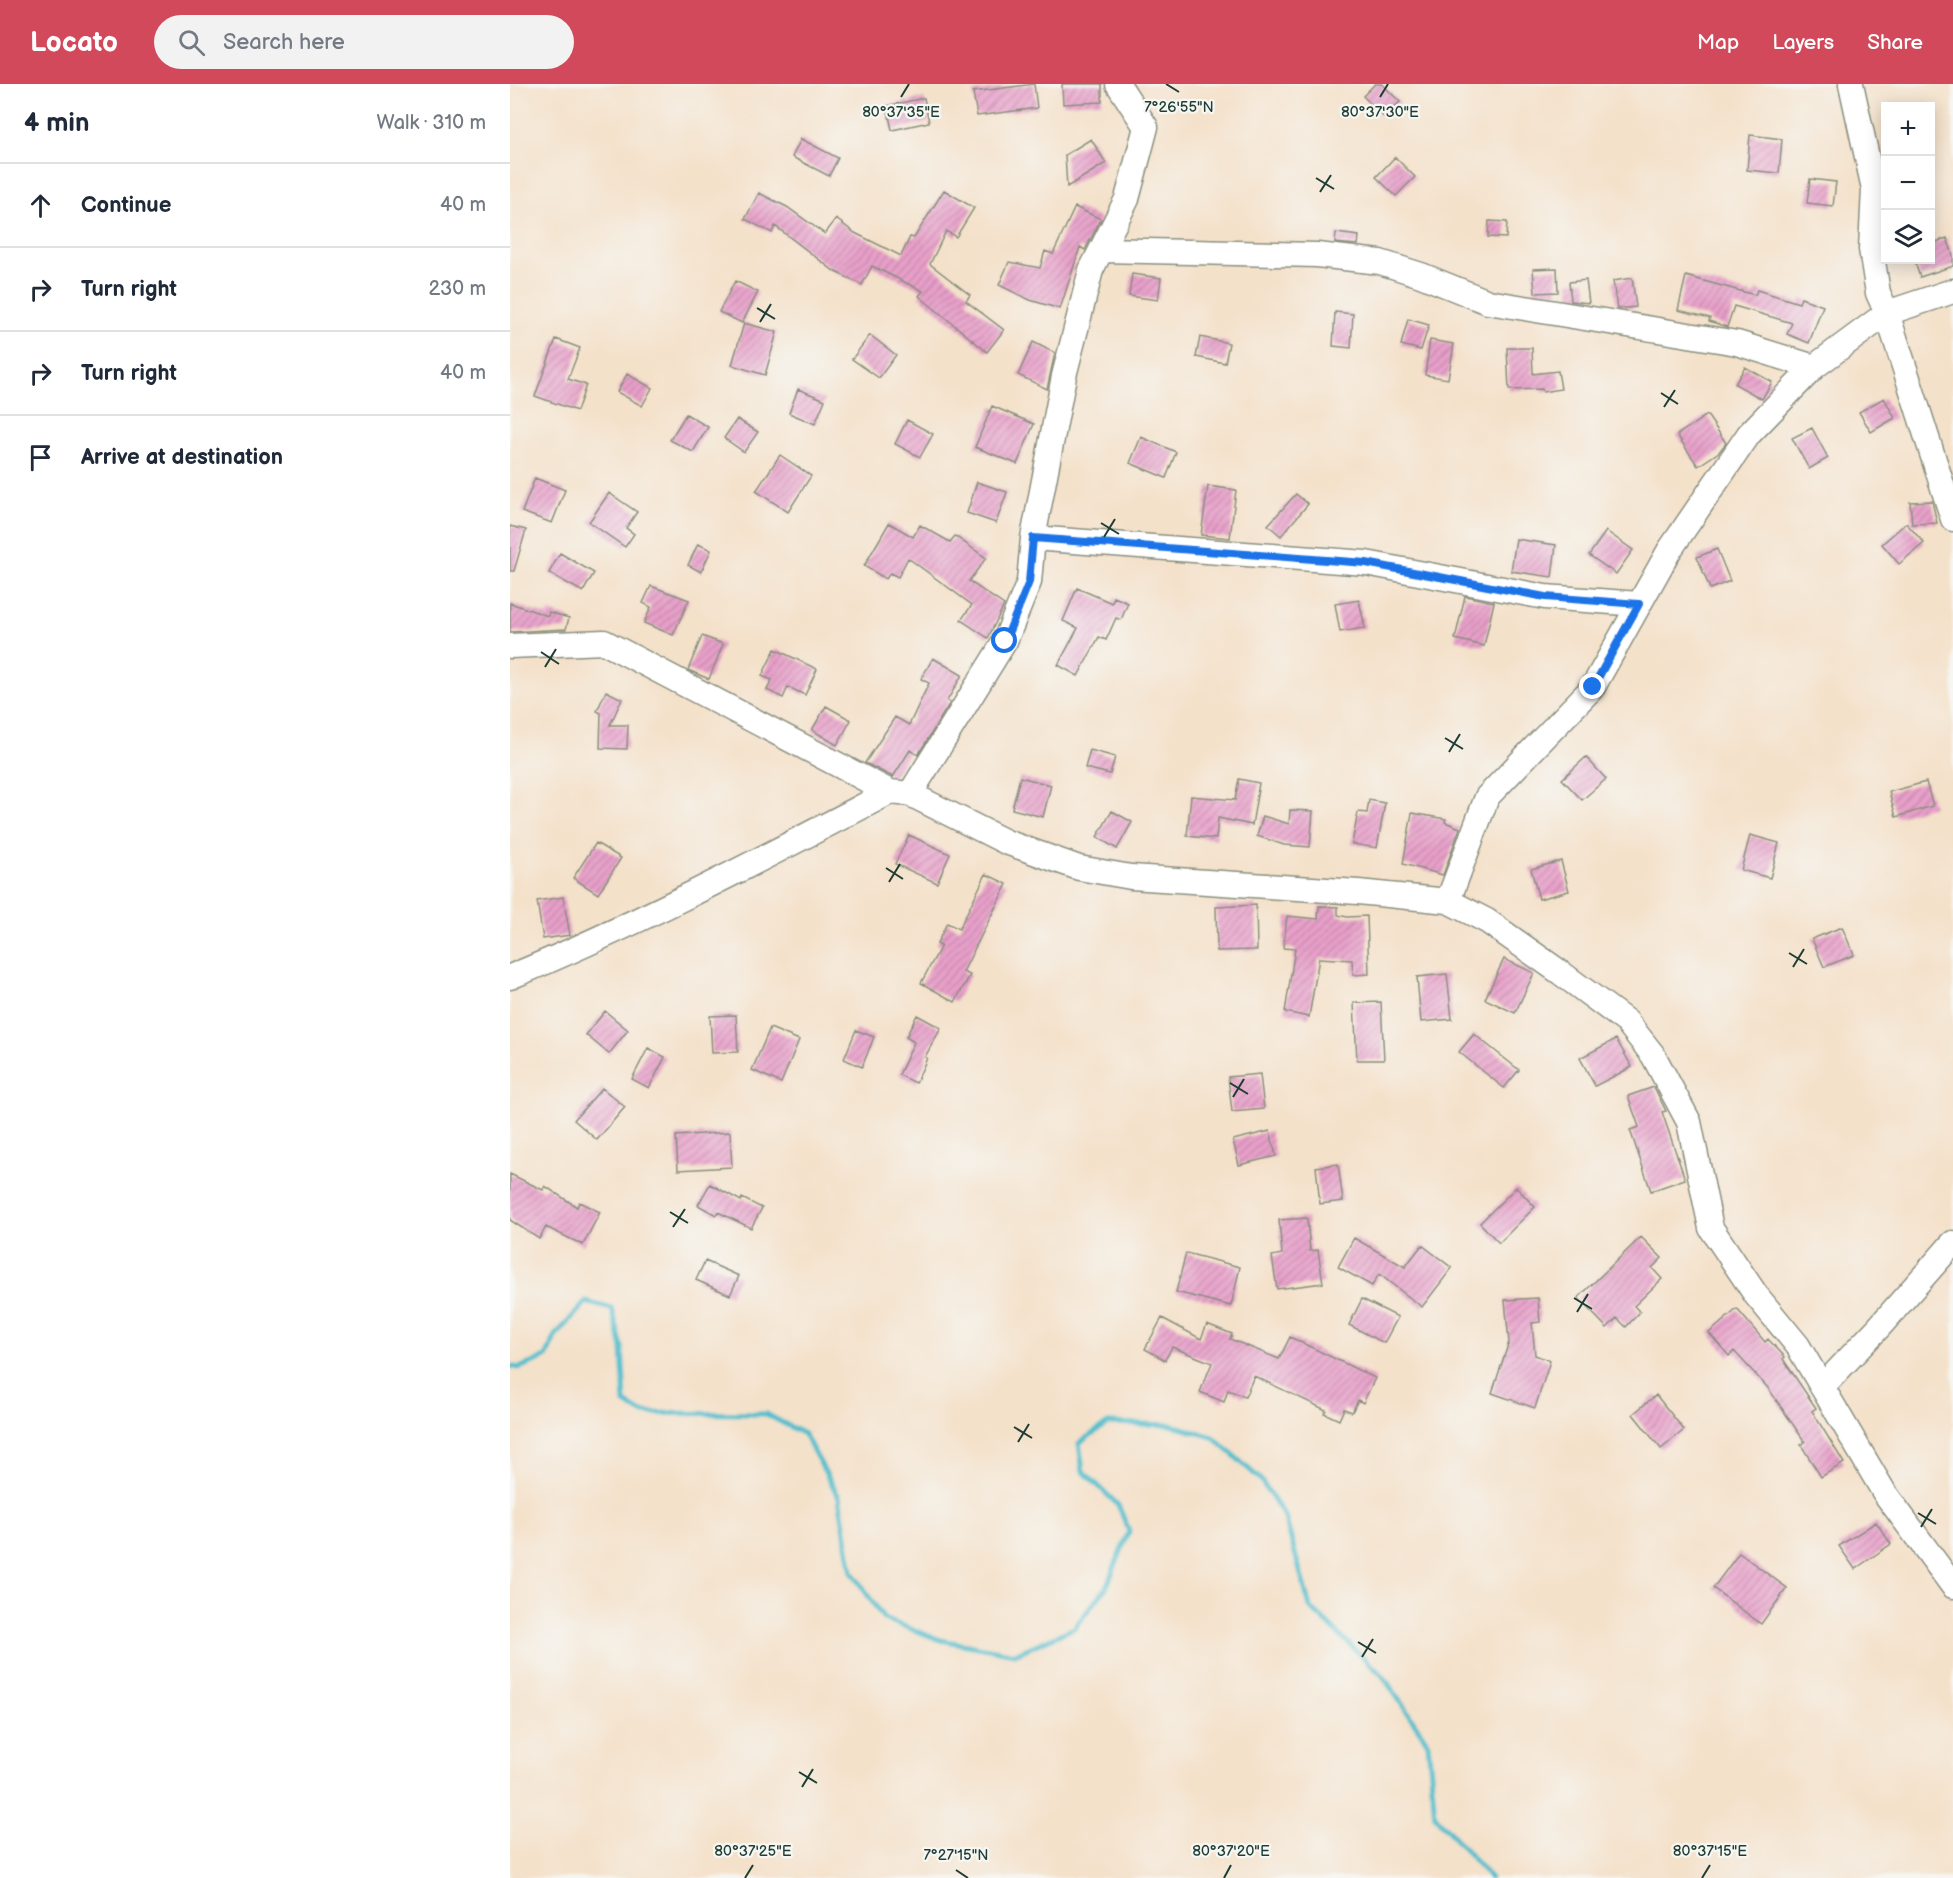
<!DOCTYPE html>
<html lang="en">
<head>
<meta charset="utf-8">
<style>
  body { margin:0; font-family:"Balsamiq Sans",sans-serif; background:#f2f2f3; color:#1f2937 }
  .controls { position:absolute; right:18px; top:18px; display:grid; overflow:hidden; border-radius:0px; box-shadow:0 3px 15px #0003 }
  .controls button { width:54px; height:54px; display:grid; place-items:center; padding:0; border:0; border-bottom:2px solid #e0e1e3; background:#fff; color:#1f2937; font:30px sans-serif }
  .stop { position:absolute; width:18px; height:18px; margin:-14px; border:4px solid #1a73e8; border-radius:50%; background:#fff }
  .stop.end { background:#1a73e8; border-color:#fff; box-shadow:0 2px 6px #0008 }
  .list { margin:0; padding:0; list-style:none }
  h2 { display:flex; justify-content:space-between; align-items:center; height:78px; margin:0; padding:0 24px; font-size:26px }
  h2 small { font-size:20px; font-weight:400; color:#747a83 }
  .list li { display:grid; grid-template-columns:39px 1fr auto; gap:18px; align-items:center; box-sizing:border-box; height:84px; padding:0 24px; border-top:2px solid #e0e1e3 }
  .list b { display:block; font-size:22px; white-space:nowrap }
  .list em { font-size:20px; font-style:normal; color:#747a83 }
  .icon { flex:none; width:33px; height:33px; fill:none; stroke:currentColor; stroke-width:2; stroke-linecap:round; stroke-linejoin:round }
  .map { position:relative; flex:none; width:1443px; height:1794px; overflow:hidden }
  header { display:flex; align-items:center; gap:36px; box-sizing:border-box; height:84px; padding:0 30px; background:#d1495b; color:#fff }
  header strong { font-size:28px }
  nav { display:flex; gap:33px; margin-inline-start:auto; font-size:21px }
  .search { width:420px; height:54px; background:#f2f2f3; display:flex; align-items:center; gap:15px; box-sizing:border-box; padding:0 21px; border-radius:33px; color:#747a83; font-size:22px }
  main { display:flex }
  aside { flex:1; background:#fff }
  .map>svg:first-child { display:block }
</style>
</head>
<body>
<header>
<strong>Locato</strong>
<div class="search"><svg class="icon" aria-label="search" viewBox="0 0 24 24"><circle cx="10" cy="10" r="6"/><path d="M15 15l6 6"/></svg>Search here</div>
<nav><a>Map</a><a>Layers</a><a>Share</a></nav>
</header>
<main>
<aside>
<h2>4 min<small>Walk · 310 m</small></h2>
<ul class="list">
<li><svg class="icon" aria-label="ahead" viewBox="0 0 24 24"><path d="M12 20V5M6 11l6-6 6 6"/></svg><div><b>Continue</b></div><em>40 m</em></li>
<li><svg class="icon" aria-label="right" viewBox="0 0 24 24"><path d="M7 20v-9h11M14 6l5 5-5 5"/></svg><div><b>Turn right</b></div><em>230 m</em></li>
<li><svg class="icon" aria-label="right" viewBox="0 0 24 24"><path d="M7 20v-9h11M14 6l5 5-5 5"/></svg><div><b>Turn right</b></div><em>40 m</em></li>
<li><svg class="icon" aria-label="arrive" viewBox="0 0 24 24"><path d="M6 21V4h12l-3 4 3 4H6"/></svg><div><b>Arrive at destination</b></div></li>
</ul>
</aside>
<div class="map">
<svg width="1443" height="1794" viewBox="0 0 1443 1794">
  <defs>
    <pattern id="building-hatch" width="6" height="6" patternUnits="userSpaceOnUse" patternTransform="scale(1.5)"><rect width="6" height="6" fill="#e9a0ca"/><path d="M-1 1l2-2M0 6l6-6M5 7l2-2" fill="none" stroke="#bc84a5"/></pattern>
  </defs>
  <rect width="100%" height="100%" fill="#f6f6f2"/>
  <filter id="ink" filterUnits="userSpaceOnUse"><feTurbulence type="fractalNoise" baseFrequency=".0167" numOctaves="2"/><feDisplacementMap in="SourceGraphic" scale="12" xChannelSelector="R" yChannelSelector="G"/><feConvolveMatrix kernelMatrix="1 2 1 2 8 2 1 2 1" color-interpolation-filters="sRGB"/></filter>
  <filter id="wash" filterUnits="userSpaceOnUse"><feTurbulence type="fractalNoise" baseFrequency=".008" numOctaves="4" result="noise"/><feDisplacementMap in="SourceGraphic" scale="24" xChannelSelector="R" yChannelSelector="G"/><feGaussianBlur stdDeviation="1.35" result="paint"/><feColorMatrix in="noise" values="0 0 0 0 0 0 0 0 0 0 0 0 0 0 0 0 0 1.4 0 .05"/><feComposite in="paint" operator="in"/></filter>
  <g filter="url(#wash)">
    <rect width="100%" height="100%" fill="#f4e1ca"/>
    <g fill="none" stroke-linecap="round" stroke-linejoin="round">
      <path stroke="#52becd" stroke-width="5" d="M0,1282L9,1284L36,1273L46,1251L76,1218L102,1225L112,1263L115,1319L132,1329L256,1330L294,1350L329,1413L342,1488L374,1535L431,1556L505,1570L564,1544L596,1504L619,1447L608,1421L573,1387L569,1359L598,1339L661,1341L703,1353L750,1395L775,1433L800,1523L873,1592L918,1659L925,1732L980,1794"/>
    </g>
    <g id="blocks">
      <path fill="url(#building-hatch)" d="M524,0L527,24L467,32L463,8Z
        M552,0H592V18L553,20Z
        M865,0H872L890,18L874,33L853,12Z
        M414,14L419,38L382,46L377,22Z
        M1240,51L1272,55L1269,89L1237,86Z
        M291,55L328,74L319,92L282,73Z
        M581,55L596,79L557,103L555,71Z
        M885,73L905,93L886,112L866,93Z
        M1300,95L1326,98L1323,122L1297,119Z
        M434,106L464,124L446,153L436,147L420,180L460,211L456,217L494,246L477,268L409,212L413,207L362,182L352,201L324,187L265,142L262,149L235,135L249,109L277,123L315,150L326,135L345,149L391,172L400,153L404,154Z
        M565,123L591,135L575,166L570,163L550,225L520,216L489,201L499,178L530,184L535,167L543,170Z
        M979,137L997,138L996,154L978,153Z
        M826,149L849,152L848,161L825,159Z
        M1437,154L1443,171V182L1410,193L1404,176H1420V160Z
        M1047,184L1048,208L1025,209L1023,185Z
        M622,190L651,194L648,216L619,212Z
        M1176,192L1245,211L1247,206L1289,219L1291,214L1313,222L1299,259L1277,250L1282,239L1224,222L1217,243L1199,237L1200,234L1168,226Z
        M1122,194L1126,223L1107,225L1103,197Z
        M1076,196L1079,219L1061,217L1059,198Z
        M225,197L248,208L232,239L209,228Z
        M825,228L843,230L841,264L823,262Z
        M898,235L919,241L911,266L891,261Z
        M234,239L267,248L255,291L222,281Z
        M360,251L386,271L369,294L342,275Z
        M690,253L719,259L715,279L686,273Z
        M46,255L70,264L58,295L76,301L67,327L25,312Z
        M920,256L944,260L938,295L915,291Z
        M523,258L545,269L537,305L508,291Z
        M997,264H1022L1023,290L1048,287L1051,305L1033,308L1032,305L999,306Z
        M1235,283L1262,298L1252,315L1225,300Z
        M117,290L142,304L132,322L107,308Z
        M288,305L315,316L305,340L279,329Z
        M1374,314L1385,334L1361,348L1349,328Z
        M482,322L524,340L507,380L465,363Z
        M176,330L198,343L183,368L160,356Z
        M1197,331L1216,359L1209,368L1188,382L1167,351Z
        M227,335L248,348L234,368L214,354Z
        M397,336L423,350L410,373L385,360Z
        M1302,344L1318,374L1299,385L1282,354Z
        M631,353L666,368L656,394L620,379Z
        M270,371L301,392L278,428L246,407Z
        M25,394L55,406L42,439L12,428Z
        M467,398L497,408L486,439L457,429Z
        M698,402L726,406L720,454L691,451Z
        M99,409L127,428L116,444L124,450L115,463L79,438Z
        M786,410L798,420L771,452L758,441Z
        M1422,417L1427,439L1402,440L1400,418Z
        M379,439L403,453L410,441L440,458L445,452L476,474L459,497L494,521L478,554L451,536L462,521L398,474L388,493L380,489L376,495L354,482Z
        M1396,439L1414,459L1389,480L1372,460Z
        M0,442L16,446L4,487H0Z
        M1096,447L1123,466L1106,490L1079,471Z
        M1006,455L1046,461L1042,493L1001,487Z
        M188,460L201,466L191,488L178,481Z
        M1207,465L1220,497L1200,505L1187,473Z
        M50,469L84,489L73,508L39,489Z
        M141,502L179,516L163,551L134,539L141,523L133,519Z
        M567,504L602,519L604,513L618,519L611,536L606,534L596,556L589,553L568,592L548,581L568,544L553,537Z
        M955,512L984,518L974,562L945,555Z
        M849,516L855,544L830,548L825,520Z
        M0,519L38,532L39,528L59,534L56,545L0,548Z
        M192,552L213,560L199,595L178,586Z
        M265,565L307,585L295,611L278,603L273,614L257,606L262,596L252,592Z
        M423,574L452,591L437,617L440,619L408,671L400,666L383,693L355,679L385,633L399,641L419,599L411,595Z
        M96,607L112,615L100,641H118L117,665L90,664L91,629L87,627Z
        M316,622L341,636L327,661L302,646Z
        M580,666L605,673L600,690L575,684Z
        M1076,673L1096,695L1072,716L1052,695Z
        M510,693L541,701L533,733L502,725Z
        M729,695L749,699L742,741L708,734L706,755L677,752L681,712L725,716Z
        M1416,698L1423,722L1386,733L1379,708Z
        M859,716L875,719L867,764L842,760L848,728L857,729Z
        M780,726L803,727L800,763L774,761L747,752L753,732L779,740Z
        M602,727L622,738L607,765L587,753Z
        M902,729L936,735L935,738L950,744L933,791L893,780Z
        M399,751L440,770L427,799L385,780Z
        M1240,751L1269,759L1260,794L1231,786Z
        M86,759L111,774L88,810L63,794Z
        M1051,777L1059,807L1029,815L1021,785Z
        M476,790L497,800L453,888L460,891L445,918L411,899L431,862L427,860L437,839L449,845Z
        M53,813L60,851L33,855L27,817Z
        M746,821L747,866L707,867L706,823Z
        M809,822L828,823V831L837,833L857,832L859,890L843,891L842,876L809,874L799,933L775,928L785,865L773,864L777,832L808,835Z
        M1332,843L1344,871L1314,883L1302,855Z
        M994,875L1024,889L1005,929L975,915Z
        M937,890L942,935L911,938L907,893Z
        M871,918L874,976H847L844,919Z
        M95,927L118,946L99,970L76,951Z
        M226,931L228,968L202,969L200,932Z
        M407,931L431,944L415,973L417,974L406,999L389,991L404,958L396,953Z
        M260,944L289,956L271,999L242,986Z
        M346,946L364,953L352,983L334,975Z
        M964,950L1009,986L994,1004L949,968Z
        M1106,955L1122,983L1085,1002L1070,974Z
        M138,964L155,973L139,1004L122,995Z
        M750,990L754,1025L722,1028L718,993Z
        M1144,1003L1156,1027L1152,1028L1175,1095L1141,1107L1120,1046L1129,1043L1118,1012Z
        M92,1004L115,1023L87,1056L64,1036Z
        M760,1047L766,1072L729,1081L723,1056Z
        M220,1048L222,1083L168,1086L166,1052Z
        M828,1080L833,1117L810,1120L806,1083Z
        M0,1090L33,1106L35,1102L67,1123L69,1118L90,1128L73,1161L36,1143L29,1155L0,1136Z
        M200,1100L231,1117L232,1114L252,1124L241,1144L208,1128L206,1131L188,1121Z
        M1006,1103L1025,1123L989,1159L970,1139Z
        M797,1134L800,1167L808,1166L813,1199L767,1205L762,1172L772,1170L769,1136Z
        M1131,1153L1152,1174L1142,1184L1152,1195L1124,1222L1130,1228L1116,1243L1107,1234L1097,1244L1068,1214Z
        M844,1154L895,1183L912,1161L942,1184L912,1223L869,1190L862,1202L828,1183Z
        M676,1169L730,1183L721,1222L666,1208Z
        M195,1177L229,1192L220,1211L186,1196Z
        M1028,1214L1030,1238L1022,1239L1025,1271L1040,1277L1025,1324L982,1309L999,1258L995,1216Z
        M852,1215L888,1233L874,1259L839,1241Z
        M1227,1225L1255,1258L1258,1255L1275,1273L1273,1275L1306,1324L1302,1327L1334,1379L1311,1393L1291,1361L1295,1358L1258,1304L1224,1267L1219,1272L1199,1249Z
        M652,1234L691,1255L697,1240L722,1250L720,1255L769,1275L780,1253L865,1294L853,1319L848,1316L842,1328L834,1325L829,1336L814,1329L816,1326L744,1292L735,1313L718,1306L714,1318L690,1308L702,1279L662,1263L655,1276L635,1265Z
        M1146,1311L1174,1346L1151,1365L1123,1330Z
        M1366,1438L1381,1460L1345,1485L1329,1462Z
        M1229,1469L1277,1504L1251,1540L1203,1504Z"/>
    </g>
  </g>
  <g filter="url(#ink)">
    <use href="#blocks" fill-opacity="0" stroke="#8a8f7f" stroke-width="1.5"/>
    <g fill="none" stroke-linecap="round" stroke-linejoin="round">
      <defs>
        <path id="minor" d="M1341,0L1364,105L1361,165L1368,209L1377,229L1443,435
          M592,166L807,171L870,178L911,191L978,218L1227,259L1304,283
          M523,454L856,479L1035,513L1129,520
          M0,562L94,558L380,708
          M400,710L495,557L519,498L523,454L554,292L581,186L617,115L636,43L608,0
          M938,817L977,713L1083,603L1159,467L1239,350L1304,283L1377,229L1443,207
          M0,893C131,839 255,773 380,708L400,710L496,758L569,784L621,793L848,808L938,817L977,837L1051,889L1117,938L1143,971L1179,1038L1201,1144L1246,1211L1288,1262L1374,1408L1443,1502
          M1312,1303L1369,1243L1443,1159"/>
      </defs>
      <use href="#minor" stroke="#8a8f7f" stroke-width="27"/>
      <use href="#minor" stroke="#fff" stroke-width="24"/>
    </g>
  </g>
  <g fill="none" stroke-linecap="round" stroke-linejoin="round" filter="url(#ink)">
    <path stroke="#1a73e8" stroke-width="8" d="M495,557L519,498L523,454L856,479L1035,513L1129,520L1083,603"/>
  </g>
  <path fill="none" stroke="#1f3d34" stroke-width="2" d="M656,0L669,8M391,13L399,0M870,13L878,0M806,94L824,105M810,108L821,91M247,224L265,235M250,238L261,220M1151,309L1168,320M1154,323L1165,306M591,439L609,450M594,453L605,435M31,568L49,580M35,583L46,565M935,654L953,665M939,668L950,650M376,784L393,795M379,798L390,780M1279,869L1297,880M1283,883L1294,865M720,999L738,1010M723,1013L734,995M160,1128L178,1139M163,1143L175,1125M1064,1214L1082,1225M1067,1228L1078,1210M504,1343L522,1354M508,1358L519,1340M1408,1429L1426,1440M1411,1443L1422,1425M848,1558L866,1569M852,1573L863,1555M289,1688L307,1699M292,1703L303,1685M446,1786L458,1794M235,1794L243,1781M714,1794L721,1781M1192,1794L1200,1781"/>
  <g font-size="15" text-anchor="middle" fill="#1f3d34" stroke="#f6f6f2" stroke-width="4.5" stroke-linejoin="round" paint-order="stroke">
    <text x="669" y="28">7°26'55"N</text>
    <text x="391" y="33">80°37'35"E</text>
    <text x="870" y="33">80°37'30"E</text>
    <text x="243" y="1772">80°37'25"E</text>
    <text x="721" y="1772">80°37'20"E</text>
    <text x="1200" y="1772">80°37'15"E</text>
    <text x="446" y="1776">7°27'15"N</text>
  </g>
</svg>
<div class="controls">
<button>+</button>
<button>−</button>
<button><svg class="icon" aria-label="layers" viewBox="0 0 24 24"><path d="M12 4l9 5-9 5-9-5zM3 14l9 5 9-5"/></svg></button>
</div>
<div class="stop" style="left:495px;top:557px"></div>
<div class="stop end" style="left:1083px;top:603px"></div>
</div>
</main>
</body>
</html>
